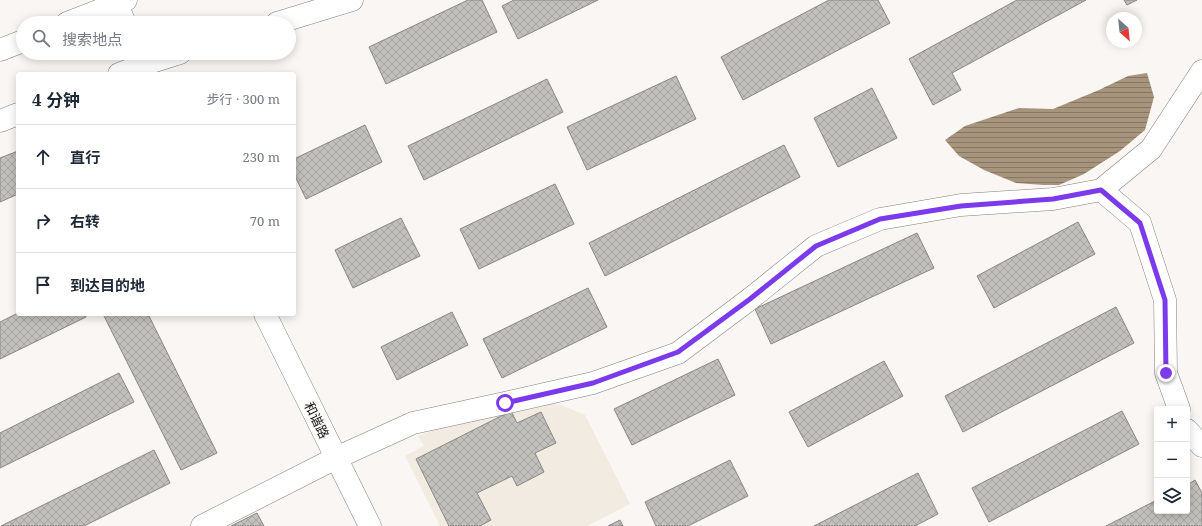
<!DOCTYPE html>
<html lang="zh">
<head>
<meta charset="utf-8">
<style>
  body { margin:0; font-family:"Noto Serif","Noto Sans SC",serif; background:#f6f6f7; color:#1f2937 }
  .controls { position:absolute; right:12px; bottom:12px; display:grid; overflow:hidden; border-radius:4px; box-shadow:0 2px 10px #0003 }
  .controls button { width:36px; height:36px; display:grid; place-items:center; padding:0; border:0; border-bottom:1px solid #e0e1e3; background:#fff; color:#1f2937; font:20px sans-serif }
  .compass { position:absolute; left:1106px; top:12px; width:36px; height:36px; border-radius:50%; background:#fff; box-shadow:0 2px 10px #0003; rotate:153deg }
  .stop { position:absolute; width:12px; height:12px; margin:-9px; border:3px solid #7c3aed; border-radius:50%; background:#fff }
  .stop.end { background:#7c3aed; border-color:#fff; box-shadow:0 1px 4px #0008 }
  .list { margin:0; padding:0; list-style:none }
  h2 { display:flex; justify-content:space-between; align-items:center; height:52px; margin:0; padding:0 16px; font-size:17px }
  h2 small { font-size:13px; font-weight:400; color:#747a83 }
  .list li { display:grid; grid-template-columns:26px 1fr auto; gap:12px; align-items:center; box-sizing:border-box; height:64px; padding:0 16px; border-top:1px solid #e0e1e3 }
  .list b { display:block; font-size:15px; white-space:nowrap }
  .list em { font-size:13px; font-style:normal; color:#747a83 }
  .icon { flex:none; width:22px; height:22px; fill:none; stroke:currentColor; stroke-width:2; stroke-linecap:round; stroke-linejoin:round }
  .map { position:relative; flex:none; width:1202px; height:526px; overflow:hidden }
  .search { position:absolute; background:#fff; box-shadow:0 2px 10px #0003; left:16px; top:16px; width:280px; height:44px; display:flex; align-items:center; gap:10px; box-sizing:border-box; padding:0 14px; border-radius:22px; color:#747a83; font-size:15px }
  .panel { position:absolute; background:#fff; box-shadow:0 2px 10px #0003; left:16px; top:72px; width:280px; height:244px; border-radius:4px }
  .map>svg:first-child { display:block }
</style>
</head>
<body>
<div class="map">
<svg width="1202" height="526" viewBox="0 0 1202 526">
  <defs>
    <pattern id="water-rules" width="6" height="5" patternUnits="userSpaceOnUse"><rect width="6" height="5" fill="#a6957c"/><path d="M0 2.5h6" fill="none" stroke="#867864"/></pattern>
    <pattern id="building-cross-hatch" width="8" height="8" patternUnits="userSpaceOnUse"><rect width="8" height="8" fill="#c2c0bc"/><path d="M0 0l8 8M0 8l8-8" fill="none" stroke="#a6a4a1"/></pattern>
  </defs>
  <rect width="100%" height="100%" fill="#f9f6f3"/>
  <path fill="#f2ebe1" d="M545,403L561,405L585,415L630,504L587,526H440L405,456L424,446L418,436L446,425Z"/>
  <path fill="url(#water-rules)" d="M1147,73L1154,97L1145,130L1120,151L1084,174L1059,185H1044L1016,183L984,170L959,156L945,140L965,126L1019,108L1053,109L1099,90L1128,76Z"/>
  <path fill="url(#building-cross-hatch)" stroke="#898784" d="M468,0H482L497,32L386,84L369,47Z
    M514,0H598L518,39L502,6Z
    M829,0H878L890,23L743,100L721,57Z
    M1017,0H1086L952,73L961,90L933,105L909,59Z
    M1124,0H1137L1127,5Z
    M676,76L696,119L587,170L567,127Z
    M547,79L563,112L424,180L408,146Z
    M872,88L897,138L838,167L814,118Z
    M365,125L382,162L306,199L294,174V159Z
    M784,145L800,177L605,276L589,243Z
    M18,151V194L0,202V158Z
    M555,184L574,224L479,269L460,229Z
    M401,218L420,256L353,288L335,250Z
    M1078,222L1095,254L994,308L977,276Z
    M917,233L934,268L771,344L755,309Z
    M588,288L607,327L502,378L483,339Z
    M1116,307L1134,343L963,432L945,396Z
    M452,312L468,345L397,380L381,347Z
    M18,313V314H85L86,317L0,359V322Z
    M103,314H148L217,453L181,470Z
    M718,359L735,395L632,445L614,409Z
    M884,361L903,396L808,447L789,412Z
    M119,373L134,402L0,468V433Z
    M511,411L517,423L541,412L556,443L535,453L544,472L517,486L512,476L477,493L491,520L480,526H449L416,459Z
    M1122,411L1139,444L989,522L972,488Z
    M154,450L170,483L84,526H1Z
    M730,460L748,496L688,526H656L645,502Z
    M918,473L938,514L915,526H814Z
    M1195,480L1202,493V526H1106L1157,500V511H1187V485Z
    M257,513L264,526H231Z
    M620,520L623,526H608Z"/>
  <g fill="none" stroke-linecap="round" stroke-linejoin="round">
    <defs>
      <path id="minor" d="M1101,190L1140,223L1165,300L1166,373L1179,409
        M1187,430L1202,446
        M202,526L336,458L413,423L505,403L593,383L678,353L750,299L816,246L880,219L961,205L1053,199L1101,190L1151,149L1202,71"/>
      <path id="major" d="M115,0L125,23
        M67,23L126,0
        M277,23L352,0
        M0,50L23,41
        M119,74L142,65L180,53
        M0,121L18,114
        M265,314L370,526"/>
    </defs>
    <use href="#minor" stroke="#83817e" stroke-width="23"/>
    <use href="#major" stroke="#83817e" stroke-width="23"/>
    <use href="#minor" stroke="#fff" stroke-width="22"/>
    <use href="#major" stroke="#fff" stroke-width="22"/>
  </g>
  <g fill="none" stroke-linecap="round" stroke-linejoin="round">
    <path stroke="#7c3aed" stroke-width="5" d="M505,403L593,383L678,352L750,299L816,246L880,219L961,206L1053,199L1101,190L1140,223L1165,300L1166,373"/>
  </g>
  <g text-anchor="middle" stroke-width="3" stroke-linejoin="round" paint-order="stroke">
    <g font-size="13" fill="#141412" stroke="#f9f6f3">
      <text transform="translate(317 420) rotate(64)" y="5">和谐路</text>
    </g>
  </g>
</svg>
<div class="controls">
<button>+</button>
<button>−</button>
<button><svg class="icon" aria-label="layers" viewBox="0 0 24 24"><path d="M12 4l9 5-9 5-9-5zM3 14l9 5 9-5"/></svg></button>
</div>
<svg class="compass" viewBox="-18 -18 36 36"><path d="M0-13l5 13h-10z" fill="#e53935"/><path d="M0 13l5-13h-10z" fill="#747a83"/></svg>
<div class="stop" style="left:505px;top:403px"></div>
<div class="stop end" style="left:1166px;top:373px"></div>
<div class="search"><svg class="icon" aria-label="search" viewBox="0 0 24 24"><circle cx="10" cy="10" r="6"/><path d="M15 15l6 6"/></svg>搜索地点</div>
<section class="panel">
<h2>4 分钟<small>步行 · 300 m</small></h2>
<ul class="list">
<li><svg class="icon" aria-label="ahead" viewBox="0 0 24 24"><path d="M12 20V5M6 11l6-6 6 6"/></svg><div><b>直行</b></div><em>230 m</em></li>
<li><svg class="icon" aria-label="right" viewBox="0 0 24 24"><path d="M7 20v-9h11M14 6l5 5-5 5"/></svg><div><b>右转</b></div><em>70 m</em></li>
<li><svg class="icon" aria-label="arrive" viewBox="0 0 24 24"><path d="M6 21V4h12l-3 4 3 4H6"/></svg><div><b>到达目的地</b></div></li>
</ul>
</section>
</div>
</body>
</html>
